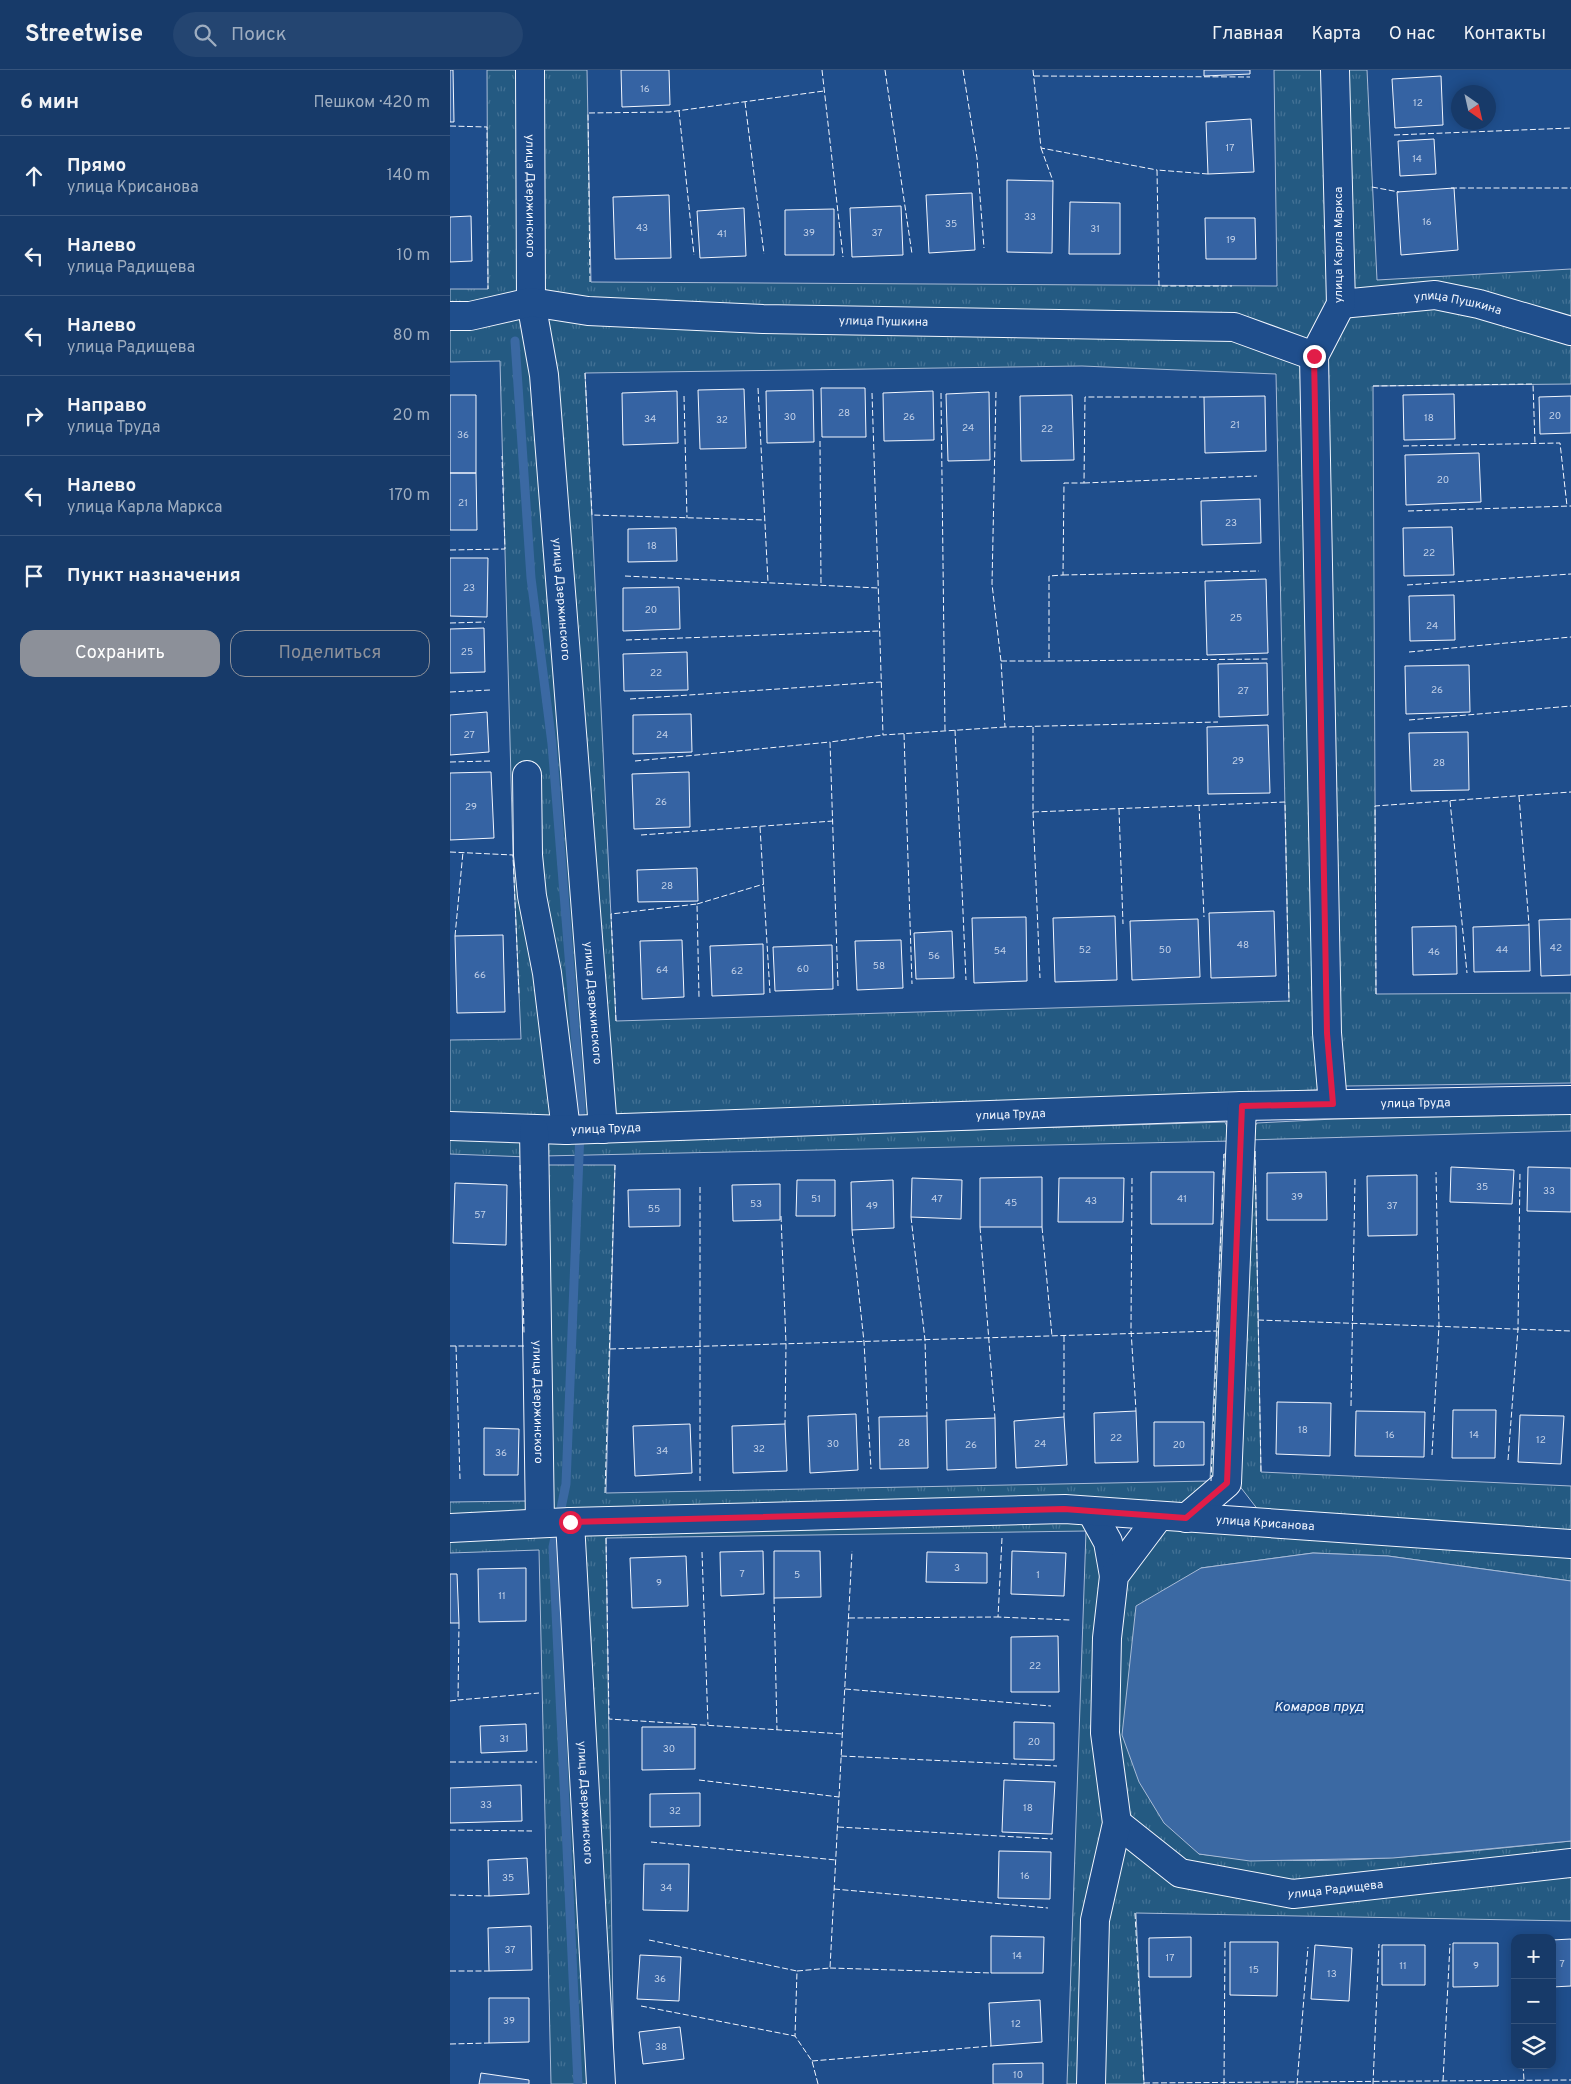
<!DOCTYPE html>
<html lang="ru">
<head>
<meta charset="utf-8">
<style>
  body { margin:0; font-family:Overpass,sans-serif; background:#244571; color:#f1f3f6 }
  .controls { position:absolute; right:15px; bottom:15px; display:grid; overflow:hidden; border-radius:10px; box-shadow:0 2px 12px #0003 }
  .controls button { width:45px; height:45px; display:grid; place-items:center; padding:0; border:0; border-bottom:1px solid #36547d; background:#173a69; color:#f1f3f6; font:25px sans-serif }
  .compass { position:absolute; left:1001px; top:15px; width:45px; height:45px; border-radius:50%; background:#173a69; box-shadow:0 2px 12px #0003; rotate:146deg }
  .stop { position:absolute; width:15px; height:15px; margin:-11px; border:4px solid #e11d48; border-radius:50%; background:#fff }
  .stop.end { background:#e11d48; border-color:#fff; box-shadow:0 1px 5px #0008 }
  .list { margin:0; padding:0; list-style:none }
  h2 { display:flex; justify-content:space-between; align-items:center; height:65px; margin:0; padding:0 20px; font-size:21px }
  h2 small { font-size:16px; font-weight:400; color:#9eadc0 }
  .list li { display:grid; grid-template-columns:32px 1fr auto; gap:15px; align-items:center; box-sizing:border-box; height:80px; padding:0 20px; border-top:1px solid #36547d }
  .list b { display:block; font-size:19px; white-space:nowrap }
  .list p { margin:0; font-size:16px; white-space:nowrap; color:#9eadc0 }
  .list em { font-size:16px; font-style:normal; color:#9eadc0 }
  .actions { display:flex; gap:10px; padding:15px 20px }
  .actions a { flex:1; padding:11px 0; border:1px solid #8c9099; border-radius:15px; text-align:center; font-size:18px; color:#8c9099 }
  .actions .main { background:#8c9099; color:#fff }
  .icon { flex:none; width:28px; height:28px; fill:none; stroke:currentColor; stroke-width:2; stroke-linecap:round; stroke-linejoin:round }
  .map { position:relative; flex:none; width:1121px; height:2014px; overflow:hidden }
  header { display:flex; align-items:center; gap:30px; box-sizing:border-box; height:70px; padding:0 25px; background:#173a69; border-bottom:1px solid #36547d }
  header strong { font-size:24px }
  nav { display:flex; gap:28px; margin-inline-start:auto; font-size:18px }
  .search { width:350px; height:45px; background:#244571; display:flex; align-items:center; gap:12px; box-sizing:border-box; padding:0 18px; border-radius:28px; color:#9eadc0; font-size:19px }
  main { display:flex }
  aside { flex:1; background:#173a69 }
  .map>svg:first-child { display:block }
</style>
</head>
<body>
<header>
<strong>Streetwise</strong>
<div class="search"><svg class="icon" aria-label="search" viewBox="0 0 24 24"><circle cx="10" cy="10" r="6"/><path d="M15 15l6 6"/></svg>Поиск</div>
<nav><a>Главная</a><a>Карта</a><a>О нас</a><a>Контакты</a></nav>
</header>
<main>
<aside>
<h2>6 мин<small>Пешком · 420 m</small></h2>
<ul class="list">
<li><svg class="icon" aria-label="ahead" viewBox="0 0 24 24"><path d="M12 20V5M6 11l6-6 6 6"/></svg><div><b>Прямо</b><p>улица Крисанова</p></div><em>140 m</em></li>
<li><svg class="icon" aria-label="left" viewBox="0 0 24 24"><path d="M17 20v-9H6M10 6l-5 5 5 5"/></svg><div><b>Налево</b><p>улица Радищева</p></div><em>10 m</em></li>
<li><svg class="icon" aria-label="left" viewBox="0 0 24 24"><path d="M17 20v-9H6M10 6l-5 5 5 5"/></svg><div><b>Налево</b><p>улица Радищева</p></div><em>80 m</em></li>
<li><svg class="icon" aria-label="right" viewBox="0 0 24 24"><path d="M7 20v-9h11M14 6l5 5-5 5"/></svg><div><b>Направо</b><p>улица Труда</p></div><em>20 m</em></li>
<li><svg class="icon" aria-label="left" viewBox="0 0 24 24"><path d="M17 20v-9H6M10 6l-5 5 5 5"/></svg><div><b>Налево</b><p>улица Карла Маркса</p></div><em>170 m</em></li>
<li><svg class="icon" aria-label="arrive" viewBox="0 0 24 24"><path d="M6 21V4h12l-3 4 3 4H6"/></svg><div><b>Пункт назначения</b></div></li>
</ul>
<div class="actions"><a class="main">Сохранить</a><a>Поделиться</a></div>
</aside>
<div class="map">
<svg width="1121" height="2014" viewBox="0 0 1121 2014">
  <defs>
    <pattern id="grass-tufts" width="24" height="20" patternUnits="userSpaceOnUse" patternTransform="scale(1.25)"><rect width="24" height="20" fill="#245a82"/><path d="M3 7l-1-3M5 7V3M7 7l1-3M15 17l-1-3M17 17v-4M19 17l1-3" fill="none" stroke="#447295"/></pattern>
  </defs>
  <rect width="100%" height="100%" fill="#1f4e8c"/>
  <path fill="url(#grass-tufts)" stroke="#a8bbd7" fill-rule="evenodd" d="M37,0H72L74,221L0,241V219H38Z
    M88,0H137L141,212L827,216L824,0H881V231L863,266L852,272L315,244L96,226L90,214Z
    M889,0H917L927,210L1121,199V254L898,228Z
    M981,233L1121,271V314L923,316L926,924L1121,923V1013L895,1016L891,994L874,292L899,242Z
    M95,242L784,265L855,298L873,997L867,1020L165,1046ZM632,296L826,304L839,931L166,951L135,303Z
    M72,243L77,250L140,1047L105,1049L0,1044V970L71,969L63,785L50,291L0,292V252Z
    M1121,1044V1061L796,1070L807,1053L884,1049Z
    M775,1052L783,1071L93,1086L99,1073Z
    M0,1068L74,1072L78,1087L0,1084Z
    M795,1081H805L811,1402L1121,1416V1467L812,1445L785,1410Z
    M782,1083L770,1410L733,1441L99,1446L92,1095H165L156,1423L760,1411L774,1084Z
    M70,1095H78L83,1447L0,1451V1432L77,1431Z
    M638,1448L655,1474L660,1752L635,2014H617L636,1461L156,1468L164,2014L129,1458Z
    M113,1458L146,2014H101L89,1480L0,1483V1464Z
    M712,1459L1121,1482V1511L938,1486L863,1483L751,1498L749,1784C873,1800 998,1783 1121,1771V1788L842,1816L732,1795L673,1746L660,1664L674,1507Z
    M673,1765L727,1809L842,1830L1121,1800V1851L686,1843L694,2014H650L656,1855Z"/>
  <path fill="#3b69a3" stroke="#a8bbd7" d="M863,1483L938,1486L1121,1511V1771L943,1788L800,1791L749,1784L714,1753L689,1712L672,1665L686,1536L751,1498Z"/>
  <g fill="none" stroke-linecap="round" stroke-linejoin="round">
    <path stroke="#3b69a3" stroke-width="9" d="M65,271L81,508L102,674L131,1036L116,1414L103,1477L128,2014"/>
  </g>
  <path fill="#3563a3" stroke="#f2f6ff" d="M0,0H3L4,52H0Z
    M171,0H219L220,35L172,37Z
    M754,0H800V4L754,6Z
    M991,6L993,55L945,58L942,9Z
    M801,49L804,102L758,104L756,52Z
    M984,69L986,104L950,106L948,71Z
    M557,110L603,111L602,183L557,182Z
    M1004,118L1008,180L951,185L947,122Z
    M522,123L525,180L479,183L476,125Z
    M219,125L221,188L165,189L163,127Z
    M620,132L670,133V184H619Z
    M451,136L453,185L402,187L400,138Z
    M294,138L296,186L250,188L247,141Z
    M384,139V185H335V140Z
    M21,146L22,191L0,192V147Z
    M755,148H805L806,189H756Z
    M371,318H415L416,367H372Z
    M294,319L296,378L250,379L248,320Z
    M363,320L364,372L317,373L316,321Z
    M227,321L228,373L173,375L172,323Z
    M483,321L484,370L434,371L433,323Z
    M539,322L540,390L498,391L496,324Z
    M1004,324L1005,369L954,370L953,325Z
    M0,325H26V403H0Z
    M622,325L624,390L571,391L570,326Z
    M815,326L816,381L755,383L754,327Z
    M1121,326V363L1090,364L1089,327Z
    M1029,383L1031,432L956,435L955,385Z
    M0,403H26L27,460H0Z
    M810,429L811,473L752,475L751,431Z
    M1002,457L1004,505L954,506L953,458Z
    M226,458L227,491L178,492V459Z
    M0,488H38L37,547L0,546Z
    M816,509L818,583L757,585L755,511Z
    M229,517L230,559L173,561V518Z
    M1004,525L1005,570L960,571L959,526Z
    M34,558L35,602L0,603V559Z
    M237,582L238,620L174,621L173,584Z
    M817,593L818,645L769,647L768,594Z
    M1019,595L1020,642L956,644L955,596Z
    M37,642L39,682L0,685V645Z
    M241,644L242,682L183,684V645Z
    M818,655L820,723L758,724L757,657Z
    M1018,662L1019,720L961,721L959,663Z
    M41,702L44,768L0,770V703Z
    M239,702L240,757L184,759L182,704Z
    M247,798L248,831L188,832L187,800Z
    M824,841L826,906L761,908L759,843Z
    M665,846L667,910L605,912L603,848Z
    M576,847L577,911L524,913L522,848Z
    M748,849L750,907L682,910L680,851Z
    M1121,849V905L1091,906L1089,850Z
    M1079,855L1080,901L1024,902L1023,857Z
    M1006,856L1007,904L963,905L962,857Z
    M502,861L504,908L466,909L464,863Z
    M53,865L55,942L7,943L5,866Z
    M232,870L234,927L192,929L190,871Z
    M451,870L453,918L407,920L405,871Z
    M313,874L314,924L262,926L260,876Z
    M382,875L383,919L325,921L323,877Z
    M1001,1097L1064,1100L1062,1134L1000,1132Z
    M1078,1097L1121,1098V1142L1077,1141Z
    M701,1102H764L763,1154H701Z
    M876,1102L877,1150H817V1103Z
    M967,1105V1165L918,1166L917,1106Z
    M592,1107V1157H530V1108Z
    M462,1108L512,1110L511,1149L461,1147Z
    M609,1108H674L673,1152H608Z
    M347,1110H385V1146H346Z
    M443,1110L444,1158L402,1160L401,1112Z
    M5,1113L57,1115L56,1175L3,1173Z
    M330,1114V1150L283,1151L282,1115Z
    M230,1119V1156L179,1157L178,1120Z
    M827,1332L881,1333L880,1386L826,1384Z
    M1003,1340H1046L1045,1388H1002Z
    M686,1341L688,1392L645,1393L644,1343Z
    M906,1341L975,1342L974,1387L905,1386Z
    M406,1344L408,1400L360,1403L358,1346Z
    M1070,1345L1114,1346L1111,1394L1068,1392Z
    M477,1346L478,1398L430,1399L429,1347Z
    M614,1347L617,1395L566,1398L564,1351Z
    M545,1348L546,1398L497,1400L496,1350Z
    M704,1352H754V1395L704,1396Z
    M240,1354L242,1403L185,1406L183,1356Z
    M335,1354L337,1401L283,1403L282,1356Z
    M34,1358L69,1359L68,1405H34Z
    M313,1481L314,1524L271,1526L270,1482Z
    M324,1481H370L371,1527L324,1528Z
    M562,1481L616,1483L614,1526L561,1524Z
    M477,1482L537,1483V1513L476,1512Z
    M236,1486L238,1536L182,1538L180,1488Z
    M76,1498V1551L29,1552L28,1499Z
    M0,1504H7L9,1553H0Z
    M608,1566L609,1622H561V1567Z
    M564,1652L604,1653V1690L564,1689Z
    M76,1654L77,1681L31,1683L30,1656Z
    M192,1657H245V1699L192,1700Z
    M554,1710L605,1712L602,1764L552,1762Z
    M71,1715L72,1751L0,1753V1718Z
    M250,1723V1756L200,1757V1724Z
    M549,1781L601,1782L600,1829L548,1828Z
    M77,1788L79,1824L39,1826L38,1790Z
    M194,1794H239L238,1841L193,1840Z
    M81,1856L82,1900L39,1901L38,1858Z
    M541,1866L594,1867L593,1903H541Z
    M741,1867V1907H699V1868Z
    M1121,1869V1916L1102,1917V1870Z
    M780,1872H828L827,1926L780,1925Z
    M1003,1873H1048V1916L1003,1917Z
    M865,1875L902,1878L899,1931L861,1929Z
    M932,1875H975V1915H932Z
    M190,1885L231,1887L229,1931L187,1929Z
    M39,1928H79V1972L39,1973Z
    M590,1930L592,1972L541,1976L539,1933Z
    M230,1957L234,1989L193,1994L189,1962Z
    M593,1993V2014H543V1994Z
    M31,2003L79,2010V2014H29Z"/>
  <g fill="none" stroke-linecap="round" stroke-linejoin="round">
    <defs>
      <g id="minor">
        <path id="s1" d="M80,0L81,232L94,305L153,1059"/>
        <path id="s2" d="M891,234L985,225L1029,234L1121,261"/>
        <path id="s3" d="M0,246H20L81,232L138,241L313,249L784,257L864,286"/>
        <path d="M77,705L78,785L82,826L97,903L116,1060"/>
        <path d="M883,1034L877,963L864,286L891,234L885,0"/>
        <path id="s4" d="M0,1056L116,1060L792,1036L1121,1030"/>
        <path id="s5" d="M84,1060L90,1453"/>
        <path d="M641,1441L658,1472L664,1506"/>
        <path d="M736,1448L777,1413L792,1036"/>
        <path id="s6" d="M120,1452L151,2014"/>
        <path id="s7" d="M0,1458L120,1452L615,1439L1121,1474"/>
        <path id="s8" d="M667,1753L730,1803L843,1824L1121,1793"/>
        <path d="M641,2014L645,1850L667,1753L655,1663L657,1568L664,1506L709,1446"/>
      </g>
    </defs>
    <use href="#minor" stroke="#f2f6ff" stroke-width="30"/>
    <use href="#minor" stroke="#1f4e8c" stroke-width="28"/>
    <path stroke="#f2f6ff" stroke-width="1" stroke-dasharray="6 2.5" stroke-linecap="butt" d="M372,0L393,187
      M435,0L462,184
      M513,0L527,88L534,178
      M583,0L591,78L707,100
      M584,6L800,7
      M295,32L314,184
      M229,41L244,185
      M0,56L37,57L38,219
      M944,65L1121,58
      M591,78L603,111
      M758,104L707,100L709,216H782
      M922,117L949,122
      M1001,118H1121
      M140,212L138,43L219,42L374,21
      M135,303L142,445L315,450
      M923,316L1083,314L1085,374
      M308,318L318,512
      M546,322L542,514L551,591L555,657L768,652
      M422,323L433,665L555,657
      M491,323L495,661
      M234,326L237,448
      M370,371L371,515
      M953,376L1110,373L1117,436
      M634,413L807,406
      M958,441L1121,436
      M0,480L55,479L52,386
      M613,505L809,501
      M175,506L428,518
      M957,515L1121,504
      M0,553L35,552
      M176,570L429,561
      M959,582L1121,567
      M551,591H599V506L613,505L614,413H634L635,327H754
      M599,591L819,589
      M0,622L40,620
      M180,629L431,612
      M959,650L1121,636
      M583,657V742L835,732L839,932
      M505,660L516,910
      M454,664L462,914
      M185,691L380,672
      M0,692L41,691
      M1069,726L1079,855
      M1000,731L1017,903
      M749,735L754,847
      M669,739L673,854
      M583,742L590,908
      M310,757L320,923
      M191,765L383,751
      M0,782L63,785L69,924
      M247,834L314,814
      M5,866L13,782
      M388,916L380,672L433,665
      M926,924L925,736L1121,722
      M166,951L161,844L247,834L249,927
      M805,1081L811,1402
      M70,1095L74,1263
      M682,1108L681,1260L686,1341
      M250,1117V1411
      M331,1146L336,1274L335,1354
      M461,1147L475,1270L477,1346
      M530,1157L545,1348
      M592,1157L602,1266
      M402,1160L414,1272L421,1399
      M808,1250L1121,1261
      M614,1266V1347
      M0,1276H74
      M6,1276L10,1409
      M160,1279L766,1261
      M901,1336L905,1108
      M982,1385L989,1256L986,1102
      M1058,1390L1068,1259L1070,1102
      M761,1411L774,1084
      M155,1423L165,1095
      M156,1468L159,1649L393,1664
      M552,1468L548,1547L620,1550
      M252,1482L258,1655
      M324,1528L327,1660
      M399,1548L548,1547
      M9,1553L8,1630L89,1623
      M395,1619L601,1636
      M0,1631L8,1630
      M391,1686L607,1696
      M0,1692H87
      M249,1710L389,1727
      M388,1757L603,1769
      M0,1760L82,1761
      M201,1772L386,1790
      M384,1819L598,1838
      M0,1825L39,1826
      M685,1843L694,2014
      M199,1870L347,1901
      M1064,1873L1065,1881
      M380,1898L541,1903
      M0,1901H39
      M191,1936L345,1966
      M0,1974L39,1973
      M362,1991L541,1976
      M1073,1995L1074,2010
      M993,2011L1000,1874
      M694,2013L1121,2010
      M368,2014L362,1991L345,1966L347,1901L380,1898L402,1481
      M774,2014L775,1870
      M847,2014L858,1877
      M923,2014L929,1874"/>
  </g>
  <g fill="none" stroke-linecap="round" stroke-linejoin="round">
    <path stroke="#e11d48" stroke-width="6" d="M120,1452L614,1439L736,1448L777,1413L792,1036L883,1034L877,963L864,286"/>
  </g>
  <g text-anchor="middle" stroke-width="4" stroke-linejoin="round" paint-order="stroke">
    <g font-size="10" fill="#c3d1e8">
      <text x="195" y="22">16</text>
      <text x="968" y="36">12</text>
      <text x="780" y="81">17</text>
      <text x="967" y="92">14</text>
      <text x="580" y="150">33</text>
      <text x="977" y="155">16</text>
      <text x="501" y="157">35</text>
      <text x="192" y="161">43</text>
      <text x="645" y="162">31</text>
      <text x="359" y="166">39</text>
      <text x="427" y="166">37</text>
      <text x="272" y="167">41</text>
      <text x="781" y="173">19</text>
      <text x="394" y="346">28</text>
      <text x="1105" y="349">20</text>
      <text x="340" y="350">30</text>
      <text x="459" y="350">26</text>
      <text x="979" y="351">18</text>
      <text x="200" y="352">34</text>
      <text x="272" y="353">32</text>
      <text x="785" y="358">21</text>
      <text x="518" y="361">24</text>
      <text x="597" y="362">22</text>
      <text x="13" y="368">36</text>
      <text x="993" y="413">20</text>
      <text x="13" y="436">21</text>
      <text x="781" y="456">23</text>
      <text x="202" y="479">18</text>
      <text x="979" y="486">22</text>
      <text x="19" y="521">23</text>
      <text x="201" y="543">20</text>
      <text x="786" y="551">25</text>
      <text x="982" y="559">24</text>
      <text x="17" y="585">25</text>
      <text x="206" y="606">22</text>
      <text x="987" y="623">26</text>
      <text x="793" y="624">27</text>
      <text x="19" y="668">27</text>
      <text x="212" y="668">24</text>
      <text x="788" y="694">29</text>
      <text x="989" y="696">28</text>
      <text x="211" y="735">26</text>
      <text x="21" y="740">29</text>
      <text x="217" y="819">28</text>
      <text x="793" y="878">48</text>
      <text x="1106" y="881">42</text>
      <text x="635" y="883">52</text>
      <text x="715" y="883">50</text>
      <text x="1052" y="883">44</text>
      <text x="550" y="884">54</text>
      <text x="984" y="885">46</text>
      <text x="484" y="889">56</text>
      <text x="429" y="899">58</text>
      <text x="353" y="902">60</text>
      <text x="212" y="903">64</text>
      <text x="287" y="904">62</text>
      <text x="30" y="908">66</text>
      <text x="1032" y="1120">35</text>
      <text x="1099" y="1124">33</text>
      <text x="847" y="1130">39</text>
      <text x="366" y="1132">51</text>
      <text x="487" y="1132">47</text>
      <text x="732" y="1132">41</text>
      <text x="641" y="1134">43</text>
      <text x="561" y="1136">45</text>
      <text x="306" y="1137">53</text>
      <text x="422" y="1139">49</text>
      <text x="942" y="1139">37</text>
      <text x="204" y="1142">55</text>
      <text x="30" y="1148">57</text>
      <text x="853" y="1363">18</text>
      <text x="940" y="1368">16</text>
      <text x="1024" y="1368">14</text>
      <text x="666" y="1371">22</text>
      <text x="1091" y="1373">12</text>
      <text x="454" y="1376">28</text>
      <text x="383" y="1377">30</text>
      <text x="590" y="1377">24</text>
      <text x="521" y="1378">26</text>
      <text x="729" y="1378">20</text>
      <text x="309" y="1382">32</text>
      <text x="212" y="1384">34</text>
      <text x="51" y="1386">36</text>
      <text x="507" y="1501">3</text>
      <text x="292" y="1507">7</text>
      <text x="347" y="1508">5</text>
      <text x="588" y="1508">1</text>
      <text x="209" y="1516">9</text>
      <text x="52" y="1529">11</text>
      <text x="585" y="1599">22</text>
      <text x="54" y="1672">31</text>
      <text x="584" y="1675">20</text>
      <text x="219" y="1682">30</text>
      <text x="36" y="1738">33</text>
      <text x="578" y="1741">18</text>
      <text x="225" y="1744">32</text>
      <text x="575" y="1809">16</text>
      <text x="58" y="1811">35</text>
      <text x="216" y="1821">34</text>
      <text x="60" y="1883">37</text>
      <text x="567" y="1889">14</text>
      <text x="720" y="1891">17</text>
      <text x="1112" y="1897">7</text>
      <text x="953" y="1899">11</text>
      <text x="1026" y="1899">9</text>
      <text x="804" y="1903">15</text>
      <text x="882" y="1907">13</text>
      <text x="210" y="1912">36</text>
      <text x="59" y="1954">39</text>
      <text x="566" y="1957">12</text>
      <text x="211" y="1980">38</text>
      <text x="568" y="2008">10</text>
    </g>
    <g font-size="12" fill="#f2f6ff" stroke="#1f4e8c">
      <text dy="4" stroke="none"><textPath href="#s1" startOffset="126">улица Дзержинского</textPath></text>
      <text transform="translate(888 175) rotate(-90)" y="4">улица Карла Маркса</text>
      <text dy="4" stroke="none"><textPath href="#s2" startOffset="118">улица Пушкина</textPath></text>
      <text dy="4" stroke="none"><textPath href="#s3" startOffset="436">улица Пушкина</textPath></text>
      <text dy="4" stroke="none"><textPath href="#s1" startOffset="531">улица Дзержинского</textPath></text>
      <text dy="4" stroke="none"><textPath href="#s1" startOffset="936">улица Дзержинского</textPath></text>
      <text dy="4" stroke="none"><textPath href="#s4" startOffset="966">улица Труда</textPath></text>
      <text dy="4" stroke="none"><textPath href="#s4" startOffset="561">улица Труда</textPath></text>
      <text dy="4" stroke="none"><textPath href="#s4" startOffset="156">улица Труда</textPath></text>
      <text dy="4" stroke="none"><textPath href="#s5" startOffset="272">улица Дзержинского</textPath></text>
      <text dy="4" stroke="none"><textPath href="#s7" startOffset="816">улица Крисанова</textPath></text>
      <text dy="4" stroke="none"><textPath href="#s6" startOffset="281">улица Дзержинского</textPath></text>
      <text dy="4" stroke="none"><textPath href="#s8" startOffset="238">улица Радищева</textPath></text>
    </g>
    <g font-size="14" font-style="italic" fill="#f2f6ff" stroke="#1f4e8c">
      <text x="869" y="1641">Комаров пруд</text>
    </g>
  </g>
</svg>
<div class="controls">
<button>+</button>
<button>−</button>
<button><svg class="icon" aria-label="layers" viewBox="0 0 24 24"><path d="M12 4l9 5-9 5-9-5zM3 14l9 5 9-5"/></svg></button>
</div>
<svg class="compass" viewBox="-18 -18 36 36"><path d="M0-13l5 13h-10z" fill="#e53935"/><path d="M0 13l5-13h-10z" fill="#9eadc0"/></svg>
<div class="stop" style="left:120px;top:1452px"></div>
<div class="stop end" style="left:864px;top:286px"></div>
</div>
</main>
</body>
</html>
